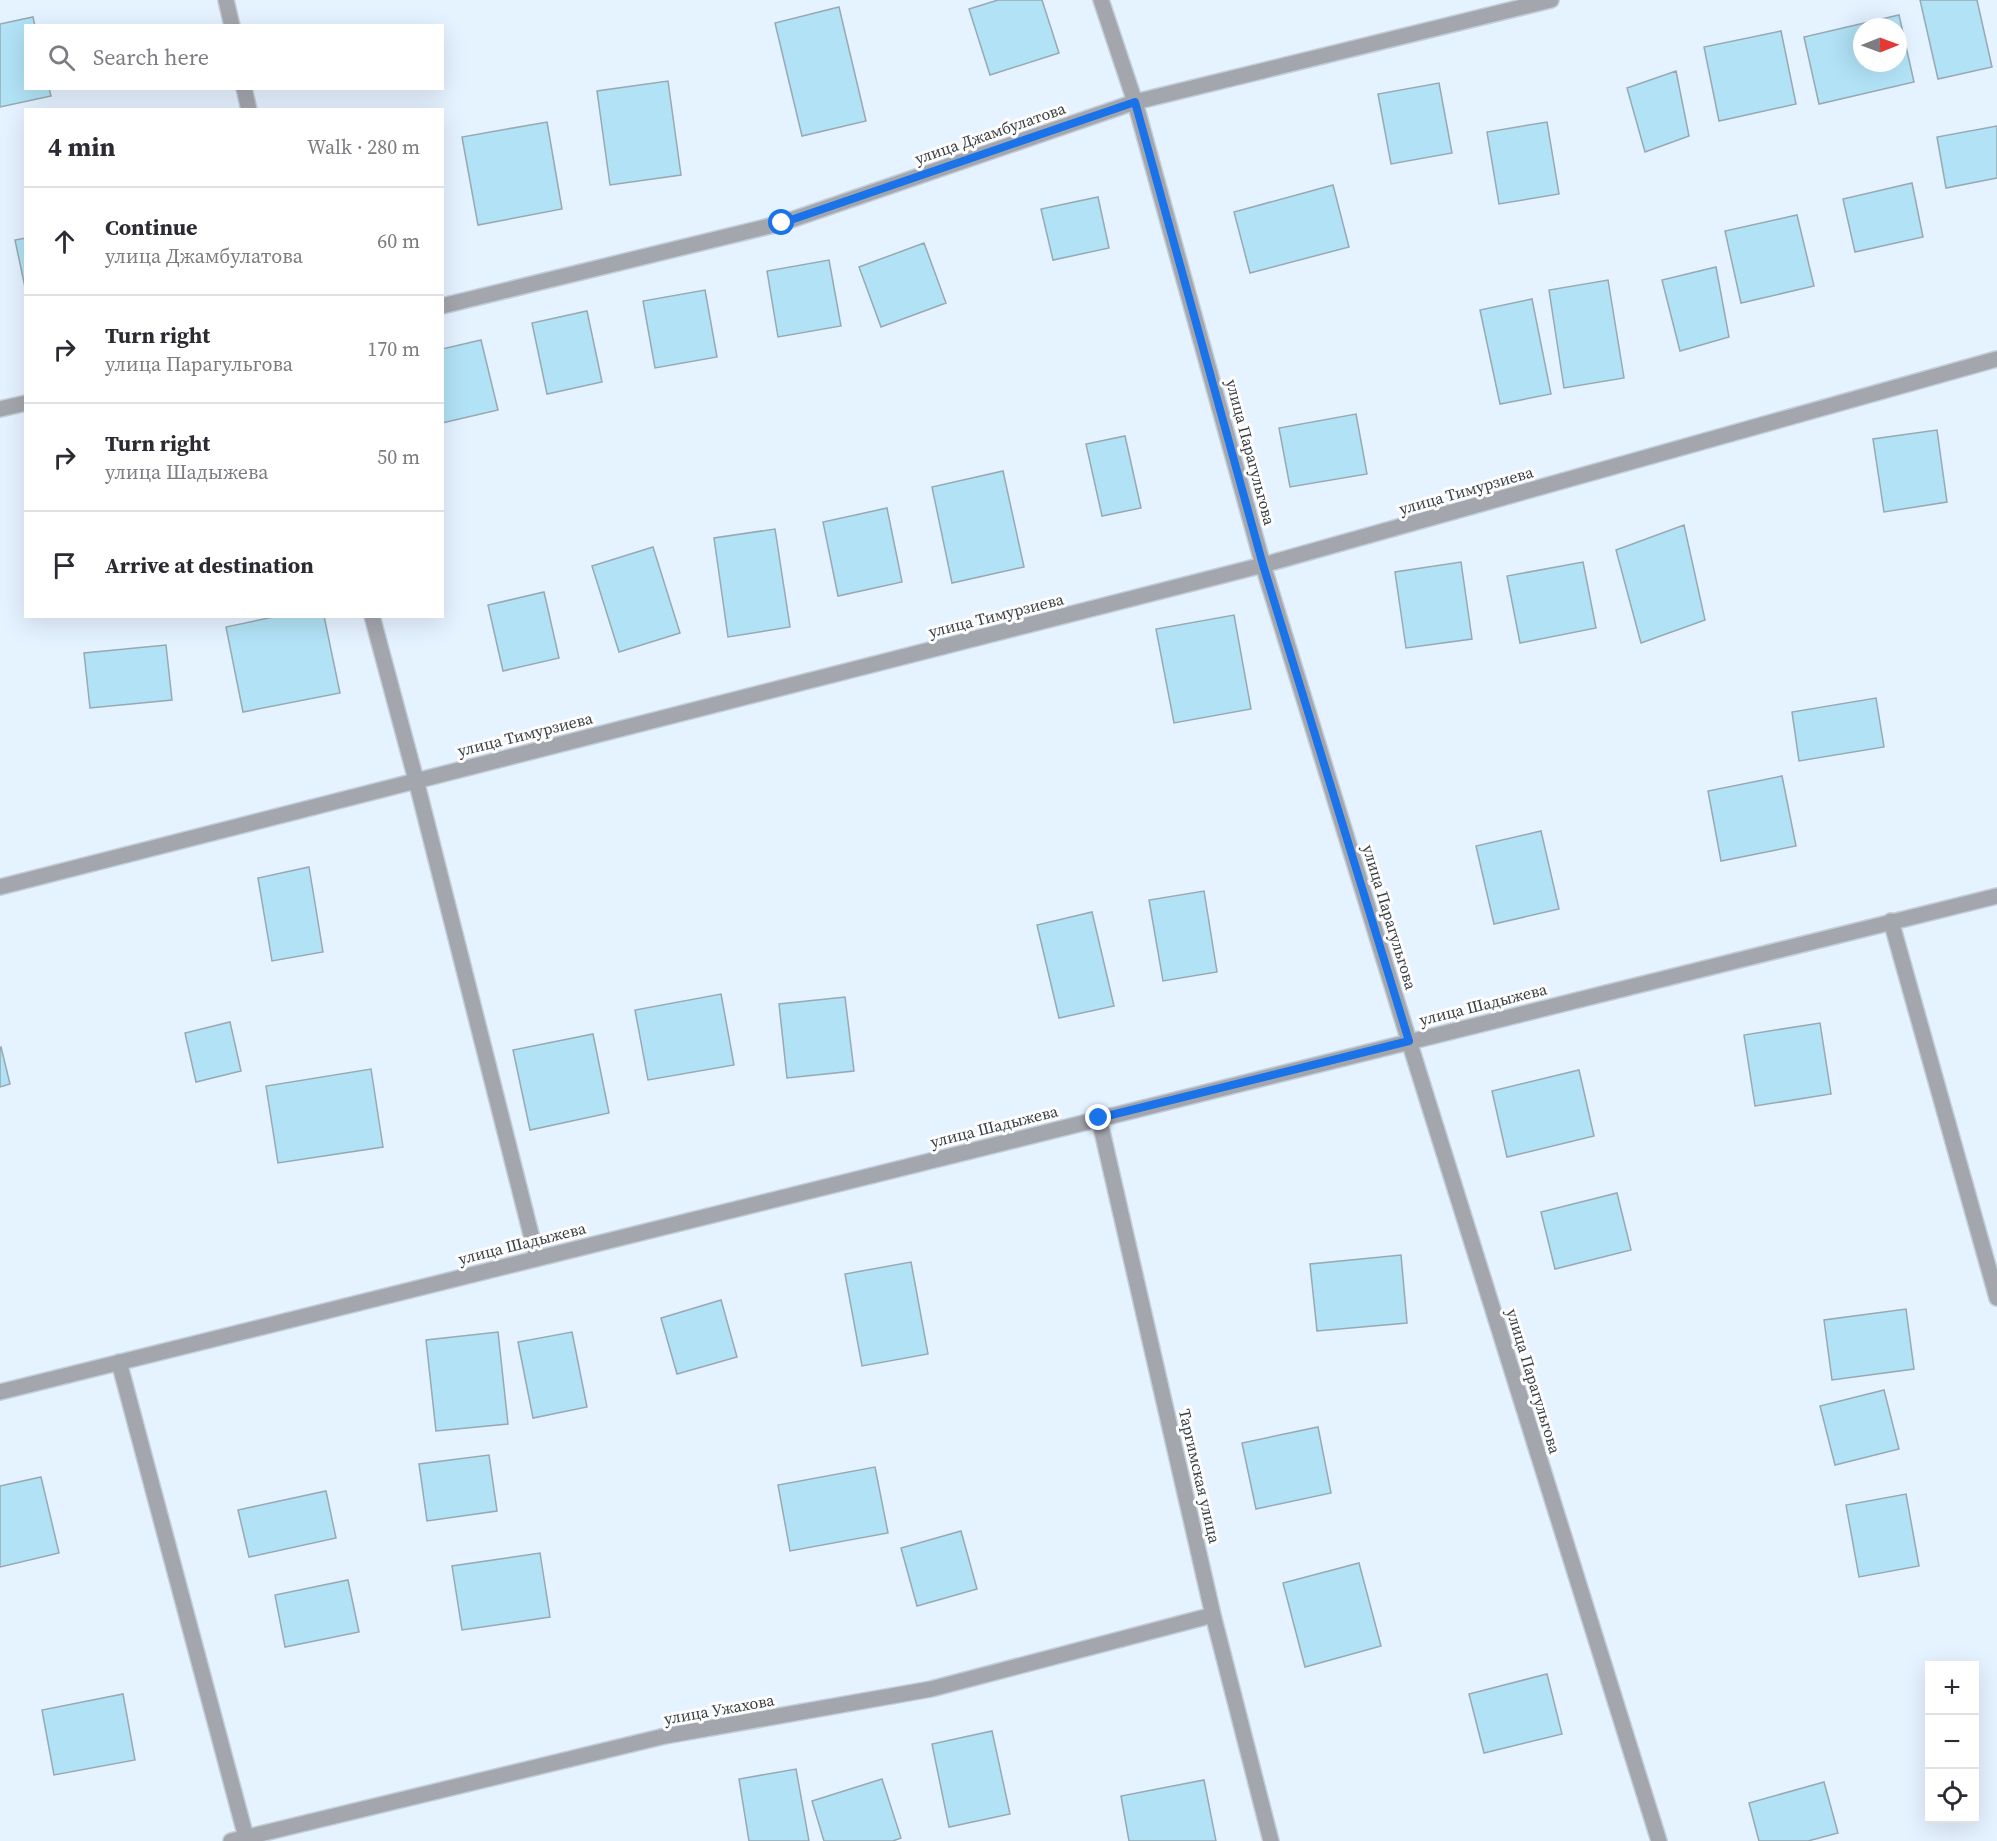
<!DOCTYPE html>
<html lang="en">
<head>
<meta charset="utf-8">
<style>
  body { margin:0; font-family:"Source Serif 4",serif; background:#f2f2f3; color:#2b2b33 }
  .controls { position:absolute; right:18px; bottom:18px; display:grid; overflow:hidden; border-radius:0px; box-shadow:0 6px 24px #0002 }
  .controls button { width:54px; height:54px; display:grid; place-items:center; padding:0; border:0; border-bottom:2px solid #e1e1e2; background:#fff; color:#2b2b33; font:30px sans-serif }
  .compass { position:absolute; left:1853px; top:18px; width:54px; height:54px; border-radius:50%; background:#fff; box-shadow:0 6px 24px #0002; rotate:89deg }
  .stop { position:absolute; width:18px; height:18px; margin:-14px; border:4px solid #1a73e8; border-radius:50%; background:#fff }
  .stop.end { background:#1a73e8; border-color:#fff; box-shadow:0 2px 6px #0008 }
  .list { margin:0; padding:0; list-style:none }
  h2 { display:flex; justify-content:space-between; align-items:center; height:78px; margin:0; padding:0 24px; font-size:26px }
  h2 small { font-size:20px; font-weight:400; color:#7c7c81 }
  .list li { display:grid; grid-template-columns:39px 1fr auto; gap:18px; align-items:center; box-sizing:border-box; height:108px; padding:0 24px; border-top:2px solid #e1e1e2 }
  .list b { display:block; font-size:22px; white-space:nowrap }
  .list p { margin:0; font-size:20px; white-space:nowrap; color:#7c7c81 }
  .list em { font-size:20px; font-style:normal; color:#7c7c81 }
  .icon { flex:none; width:33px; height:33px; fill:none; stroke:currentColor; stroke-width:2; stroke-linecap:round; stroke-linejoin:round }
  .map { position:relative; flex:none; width:1997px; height:1841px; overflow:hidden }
  .search { position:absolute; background:#fff; box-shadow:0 6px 24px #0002; left:24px; top:24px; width:420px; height:66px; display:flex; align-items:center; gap:15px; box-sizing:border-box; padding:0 21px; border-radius:0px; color:#7c7c81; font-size:22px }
  .panel { position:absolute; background:#fff; box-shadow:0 6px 24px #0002; left:24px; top:108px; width:420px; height:510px; border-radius:0px }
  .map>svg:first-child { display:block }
</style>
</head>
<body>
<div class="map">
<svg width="1997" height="1841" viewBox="0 0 1997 1841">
  <rect width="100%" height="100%" fill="#e5f2ff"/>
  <path fill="#b1e2f6" stroke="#98a9b1" stroke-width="1.5" fill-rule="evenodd" d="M998,0H1042L1059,53L990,75L969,9Z
    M1920,0H1977L1992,67L1938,79Z
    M839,7L866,121L802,136L775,23Z
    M1899,15L1914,82L1819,104L1804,37ZM1862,27H1898V63H1862Z
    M33,17L35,26H26V88H49L51,96L0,107V24Z
    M1781,31L1796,104L1719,121L1704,47Z
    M1676,71L1689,136L1645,152L1627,88Z
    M668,81L681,175L610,185L597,91Z
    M1439,83L1452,153L1391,164L1378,94Z
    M547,122L562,209L478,225L462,137Z
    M1547,122L1559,194L1499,204L1487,132Z
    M1997,126V178L1946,188L1937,137Z
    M1912,183L1923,237L1855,252L1843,199Z
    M1333,185L1349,247L1250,273L1234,212Z
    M1098,197L1109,248L1053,260L1041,209Z
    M1797,215L1814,286L1741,303L1725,231Z
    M26,238V292L15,240Z
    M924,243L946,303L881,327L859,267Z
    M829,260L841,326L778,337L767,271Z
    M1716,267L1729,337L1680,351L1662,280Z
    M1608,280L1624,378L1564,388L1549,290Z
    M705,290L717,357L655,368L643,301Z
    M1532,299L1551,394L1500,404L1480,310Z
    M587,311L602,382L547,394L532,323Z
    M481,340L498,410L442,423V349Z
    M1356,414L1367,474L1290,487L1279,428Z
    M1937,430L1947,502L1884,512L1873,439Z
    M1125,436L1141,508L1102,516L1086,444Z
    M1003,471L1024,567L952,583L932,487Z
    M887,508L902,582L838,596L823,522Z
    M1684,525L1705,620L1641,643L1616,550Z
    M775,529L790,627L728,637L714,538Z
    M653,547L680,633L619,652L592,566Z
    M1461,562L1472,639L1406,648L1395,572Z
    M1583,562L1596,628L1520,643L1507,576Z
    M544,592L559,658L503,671L488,605Z
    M1234,615L1251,709L1174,723L1156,629Z
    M278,616H324L340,693L243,712L226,627Z
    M166,645L172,700L90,708L84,653Z
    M1876,698L1884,747L1799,761L1792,712Z
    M1782,776L1796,846L1721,861L1708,791Z
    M1541,831L1559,909L1494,924L1476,846Z
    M309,867L323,952L272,961L258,878Z
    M1204,891L1217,972L1163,981L1149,900Z
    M1092,912L1114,1006L1059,1018L1037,925Z
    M721,994L734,1065L648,1080L635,1010Z
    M845,997L854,1071L787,1078L779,1004Z
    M230,1022L241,1071L196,1082L185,1033Z
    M1820,1023L1831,1094L1755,1106L1744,1035Z
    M593,1034L609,1113L530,1130L513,1050Z
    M1,1047L10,1084L0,1087V1048Z
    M371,1069L383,1147L278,1163L266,1086Z
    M1579,1070L1594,1136L1507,1157L1492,1091Z
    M1617,1193L1631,1250L1555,1269L1541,1212Z
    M1401,1255L1407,1323L1317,1331L1310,1264Z
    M911,1262L928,1354L862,1366L845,1274Z
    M721,1300L737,1357L677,1374L661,1318Z
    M1906,1309L1914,1369L1832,1380L1824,1320Z
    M498,1332L508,1424L436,1431L426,1340Z
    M572,1332L587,1407L533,1418L518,1342Z
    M1884,1390L1899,1449L1835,1465L1820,1406Z
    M1318,1427L1331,1493L1256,1509L1242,1443Z
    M489,1455L497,1511L427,1521L419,1464Z
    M875,1467L888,1533L790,1551L778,1485Z
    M41,1477L59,1553L0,1567V1486Z
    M326,1491L336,1538L249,1557L238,1510Z
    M1906,1494L1919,1566L1859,1577L1846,1505Z
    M961,1531L977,1589L917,1606L901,1548Z
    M540,1553L550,1617L462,1630L452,1566Z
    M1359,1563L1381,1646L1305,1667L1283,1583Z
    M348,1580L359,1632L285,1647L275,1595Z
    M1547,1674L1562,1734L1484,1753L1469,1694Z
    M123,1694L135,1760L54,1775L42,1710Z
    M992,1731L1010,1814L949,1827L932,1744Z
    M796,1769L809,1841H749L739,1779Z
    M882,1779L901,1838L893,1841H824L812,1801Z
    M1204,1780L1216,1841H1129L1121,1796Z
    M1824,1782L1838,1833L1808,1841H1759L1749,1803Z"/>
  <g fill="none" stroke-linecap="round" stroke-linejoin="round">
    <defs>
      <path id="street" d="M226,0L232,26
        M1101,0L1135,102L1263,565L1409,1041L1659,1841
        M244,88L249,110
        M442,306L782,223L1135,102L1551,0
        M0,409L26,403
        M372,616L416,780L537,1258
        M0,887L1263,565L1997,359
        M1891,921L1997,1298
        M1099,1118L1213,1615L1271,1841
        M119,1362L247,1841
        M0,1392L1997,896
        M231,1841L665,1736L931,1689L1213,1615"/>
    </defs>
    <use href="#street" stroke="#c2ced9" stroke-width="18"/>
    <use href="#street" stroke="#a4a6ad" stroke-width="15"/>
  </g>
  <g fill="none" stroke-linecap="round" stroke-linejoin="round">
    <path stroke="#1a73e8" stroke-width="8" d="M782,223L1135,102L1263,565L1409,1041L1099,1118"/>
  </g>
  <g text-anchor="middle" stroke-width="6" stroke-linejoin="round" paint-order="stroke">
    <g font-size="16" fill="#383d42" stroke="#fdfdfd">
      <text transform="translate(990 133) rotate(-19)" y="6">улица Джамбулатова</text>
      <text transform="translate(1251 452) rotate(75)" y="6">улица Парагульгова</text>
      <text transform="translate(1466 490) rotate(-16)" y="6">улица Тимурзиева</text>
      <text transform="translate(996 615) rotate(-14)" y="6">улица Тимурзиева</text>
      <text transform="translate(525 734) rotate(-14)" y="6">улица Тимурзиева</text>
      <text transform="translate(1390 917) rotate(73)" y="6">улица Парагульгова</text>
      <text transform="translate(1483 1004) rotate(-14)" y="6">улица Шадыжева</text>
      <text transform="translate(994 1126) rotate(-14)" y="6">улица Шадыжева</text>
      <text transform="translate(522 1243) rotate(-14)" y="6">улица Шадыжева</text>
      <text transform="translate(1534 1381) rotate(73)" y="6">улица Парагульгова</text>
      <text transform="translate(1200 1476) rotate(77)" y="6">Таргимская улица</text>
      <text transform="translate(719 1709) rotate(-10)" y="6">улица Ужахова</text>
    </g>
  </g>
</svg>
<div class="controls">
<button>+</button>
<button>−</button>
<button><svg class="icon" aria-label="locate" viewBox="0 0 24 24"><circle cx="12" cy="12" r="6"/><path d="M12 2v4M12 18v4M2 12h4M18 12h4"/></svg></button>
</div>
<svg class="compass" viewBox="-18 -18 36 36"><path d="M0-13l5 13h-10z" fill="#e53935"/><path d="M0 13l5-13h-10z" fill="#7c7c81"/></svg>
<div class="stop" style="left:782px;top:223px"></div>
<div class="stop end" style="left:1099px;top:1118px"></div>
<div class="search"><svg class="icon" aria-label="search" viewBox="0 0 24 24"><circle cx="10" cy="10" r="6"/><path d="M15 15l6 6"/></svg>Search here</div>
<section class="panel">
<h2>4 min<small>Walk · 280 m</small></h2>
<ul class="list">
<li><svg class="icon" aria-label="ahead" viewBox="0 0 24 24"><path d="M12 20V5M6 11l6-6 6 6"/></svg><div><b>Continue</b><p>улица Джамбулатова</p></div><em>60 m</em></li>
<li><svg class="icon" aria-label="right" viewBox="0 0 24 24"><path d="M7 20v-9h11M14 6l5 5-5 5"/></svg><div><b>Turn right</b><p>улица Парагульгова</p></div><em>170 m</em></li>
<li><svg class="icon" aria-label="right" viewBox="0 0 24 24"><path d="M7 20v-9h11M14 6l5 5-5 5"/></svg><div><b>Turn right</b><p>улица Шадыжева</p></div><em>50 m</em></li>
<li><svg class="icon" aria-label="arrive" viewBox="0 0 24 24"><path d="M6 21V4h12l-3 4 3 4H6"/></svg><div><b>Arrive at destination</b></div></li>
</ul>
</section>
</div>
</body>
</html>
